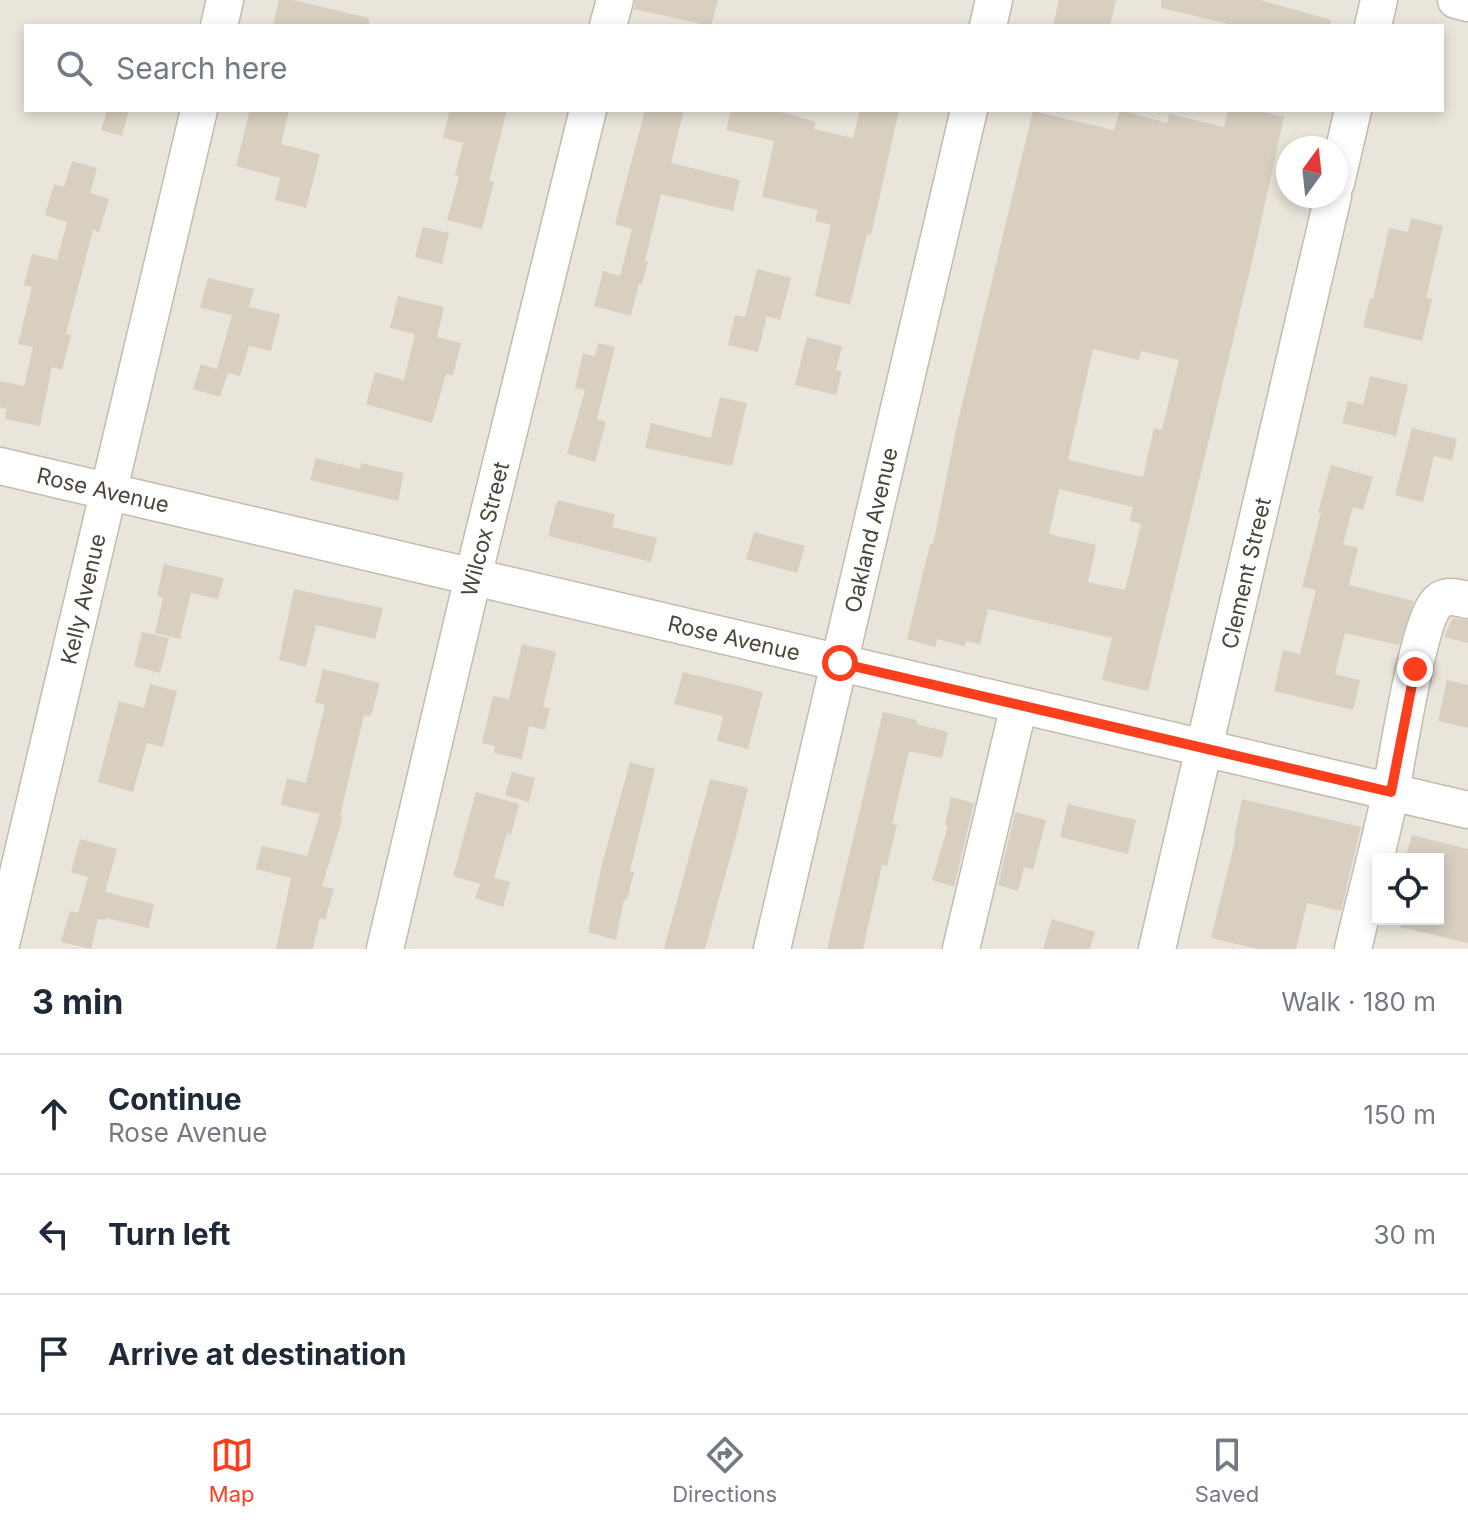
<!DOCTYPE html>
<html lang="en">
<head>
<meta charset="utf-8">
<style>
  body { margin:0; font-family:Inter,sans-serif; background:#f2f2f3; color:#1f2937 }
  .controls { position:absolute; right:24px; bottom:24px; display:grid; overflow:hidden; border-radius:0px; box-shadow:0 4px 12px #0003 }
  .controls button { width:72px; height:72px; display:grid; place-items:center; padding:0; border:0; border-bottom:2px solid #e0e1e3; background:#fff; color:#1f2937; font:40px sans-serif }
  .compass { position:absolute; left:1276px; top:136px; width:72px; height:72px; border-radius:50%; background:#fff; box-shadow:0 4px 12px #0003; rotate:15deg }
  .stop { position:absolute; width:24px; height:24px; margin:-18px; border:6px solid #fc3f1d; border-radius:50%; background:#fff }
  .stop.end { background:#fc3f1d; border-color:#fff; box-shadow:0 2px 8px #0008 }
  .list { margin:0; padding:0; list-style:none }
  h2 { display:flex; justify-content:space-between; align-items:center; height:104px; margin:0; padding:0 32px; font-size:34px }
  h2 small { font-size:26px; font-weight:400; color:#747a83 }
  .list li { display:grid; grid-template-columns:52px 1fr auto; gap:24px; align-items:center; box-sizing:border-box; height:120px; padding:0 32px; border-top:2px solid #e0e1e3 }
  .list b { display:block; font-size:30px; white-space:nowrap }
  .list p { margin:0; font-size:26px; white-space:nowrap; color:#747a83 }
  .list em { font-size:26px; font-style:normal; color:#747a83 }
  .icon { flex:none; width:44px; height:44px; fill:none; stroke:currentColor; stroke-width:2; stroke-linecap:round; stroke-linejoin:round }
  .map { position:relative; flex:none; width:1468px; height:949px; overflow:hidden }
  .search { position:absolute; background:#fff; box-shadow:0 4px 12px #0003; left:24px; right:24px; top:24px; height:88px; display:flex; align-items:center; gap:20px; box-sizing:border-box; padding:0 28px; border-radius:0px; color:#747a83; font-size:30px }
  .sheet { height:464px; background:#fff }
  nav { display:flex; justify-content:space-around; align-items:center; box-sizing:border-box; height:112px; border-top:2px solid #e0e1e3; background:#fff; font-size:22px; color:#747a83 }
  nav a { display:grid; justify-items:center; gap:4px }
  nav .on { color:#fc3f1d }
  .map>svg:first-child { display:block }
</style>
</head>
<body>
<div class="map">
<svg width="1468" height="949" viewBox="0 0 1468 949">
  <rect width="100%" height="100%" fill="#f6f3ec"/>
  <path fill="#eae5da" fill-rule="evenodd" d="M0,0H1468V949H0ZM26,26H1442V110H26ZM1288,148H1336V196H1288ZM1378,859H1438V919H1378Z"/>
  <path fill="#d8cfc1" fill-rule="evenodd" d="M279,0H293L369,18V26H273Z
    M635,0H718L711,26L634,9Z
    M1059,0H1116L1110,26H1053Z
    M1161,0H1260L1331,20L1330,26H1237L1161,8Z
    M107,110H129L122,136L101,130Z
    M250,110H289L281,144L320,154L306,208L275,200L280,178L236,166Z
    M450,110H507L489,181L494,182L482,229L447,220L459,176L455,175L463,143L443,138Z
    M645,110H684L671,163L740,180L733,211L661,194L645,261L648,262L642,284L639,283L631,316L594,306L603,271L620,276L632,229L615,224Z
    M731,110H775L816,122L814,129L853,138L860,110H899L871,235L867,234L850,305L815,296L831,225L815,221L818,210L762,197L774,141L726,130Z
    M1120,110L1167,123L1169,114L1224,127L1228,110H1255L1284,117L1252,262L1148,691L1102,680L1112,638L988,609L980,644L966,641L965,646L937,639L936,647L907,639L930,544H933L958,421L1033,111L1114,130ZM1093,349L1139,360L1141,351L1179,360L1162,430L1154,428L1143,477L1068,460ZM1059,489L1133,507L1130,521L1141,524L1125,590L1088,582L1096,545L1049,534Z
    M72,161L97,168L90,193L109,199L99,232L93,230L66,334L71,335L62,370L52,367L40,426L5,419L7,409L0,407V381L24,386L33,347L18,344L32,287L24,285L32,254L57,260L67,222L45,215L54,184L64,187Z
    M1411,218L1443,226L1426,298L1432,299L1422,341L1363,327L1370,298L1373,299L1389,228L1408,232Z
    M423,227L449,233L442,264L415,257Z
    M757,269L791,278L780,320L767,316L758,352L728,345L735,315L745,317Z
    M208,278L254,289L249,307L280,314L271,351L249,346L240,376L228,373L220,397L193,389L201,364L217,369L232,315L200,308Z
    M398,296L444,307L437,337L461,343L453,375L446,374L432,423L366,404L375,372L404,380L415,334L390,328Z
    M807,337L842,346L836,370L842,371L836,395L795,385Z
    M598,343L615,347L597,419L606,422L595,462L567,454L585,390L575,388L583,353L595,356Z
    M1370,376L1408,385L1396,436L1342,423L1348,401L1363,405Z
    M720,397L747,403L732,466L645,448L651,423L711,438Z
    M1412,428L1457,439L1452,460L1434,456L1423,502L1395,495Z
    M316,458L360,469L361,463L404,473L398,501L310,480Z
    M1331,465L1373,477L1363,510L1353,507L1343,544L1358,548L1349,585L1414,601L1399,645L1345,633L1335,674L1360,680L1353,710L1274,691L1283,650L1300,654L1316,590L1302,587L1321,513L1318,512Z
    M557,500L615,514L612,527L657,538L651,562L548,536Z
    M754,532L805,546L797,573L746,559Z
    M164,564L224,578L218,599L191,593L180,639L155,633L163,598L157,596Z
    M294,589L383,608L375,639L316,625L306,667L279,660Z
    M1453,618L1468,620V643L1444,637Z
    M142,632L169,638L160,673L134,666Z
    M522,644L556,652L543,707L550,708L545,730L529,726L522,759L494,753L495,746L482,743L493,696L509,699Z
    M323,669L380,683L371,716L364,715L340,816L343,817L322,886L334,889L325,920L320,918L313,949H276L291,878L256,869L262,846L307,856L320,814L281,805L287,778L306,783L325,705L315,702Z
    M683,672L763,692L748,749L717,741L723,716L674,704Z
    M1447,680L1468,685V728L1438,721Z
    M150,684L177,691L163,747L147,743L133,792L98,782L119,701L144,708Z
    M883,712L917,720L916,724L948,732L942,758L909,751L892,824L897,825L887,866L882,865L863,949H827Z
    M630,762L655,769L630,871L634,872L627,900L624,899L616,940L588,932L602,864Z
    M512,772L535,778L529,802L505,795Z
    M710,779L748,788L738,829L705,949H664Z
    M476,792L519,804L511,835L507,833L494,878L510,882L503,907L475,898L480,884L453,876Z
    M951,797L974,803L954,887L932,880L948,826L945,825Z
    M1242,799L1361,827L1341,911L1307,903L1296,949H1258L1211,938L1236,837H1234Z
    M1068,804L1136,820L1128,854L1060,837Z
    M1015,812L1046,820L1033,870L1024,867L1018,891L998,885Z
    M1412,835L1468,849V943L1400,927L1401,919H1438V859H1405Z
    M80,839L117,849L105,892L154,904L149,928L106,918L105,920L98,919L91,949L61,942L70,911L78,913L88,877L71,872Z
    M1052,919L1095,932L1090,949H1043Z"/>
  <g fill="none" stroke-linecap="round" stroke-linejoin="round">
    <defs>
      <path id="minor" d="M1456,0L1468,3
        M219,26L225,0
        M608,26L615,0
        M988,26L994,0
        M1373,26L1379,0
        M1336,183L1353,110
        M0,466L1468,810
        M0,949L199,110
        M385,949L473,577L588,110
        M772,949L969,110
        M961,949L1019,705
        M1157,949L1333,196
        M1353,949C1365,898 1379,847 1390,795C1397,763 1418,617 1439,601C1447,594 1459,598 1468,600"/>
    </defs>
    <use href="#minor" stroke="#c2bbae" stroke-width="39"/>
    <use href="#minor" stroke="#fff" stroke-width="36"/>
  </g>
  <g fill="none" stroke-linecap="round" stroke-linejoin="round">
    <path stroke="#fc3f1d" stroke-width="10" d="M840,663L1391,792L1415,669"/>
  </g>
  <g text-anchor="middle" stroke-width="6" stroke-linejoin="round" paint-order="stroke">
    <g font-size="22" fill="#4b4439" stroke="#fff">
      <text transform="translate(103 490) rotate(13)" y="8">Rose Avenue</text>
      <text transform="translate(485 529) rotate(-76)" y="8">Wilcox Street</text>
      <text transform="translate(871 530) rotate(-77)" y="8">Oakland Avenue</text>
      <text transform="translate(1246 573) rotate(-77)" y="8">Clement Street</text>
      <text transform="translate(83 599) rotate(-77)" y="8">Kelly Avenue</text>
      <text transform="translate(734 638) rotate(13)" y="8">Rose Avenue</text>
    </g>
  </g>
</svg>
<div class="controls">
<button><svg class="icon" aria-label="locate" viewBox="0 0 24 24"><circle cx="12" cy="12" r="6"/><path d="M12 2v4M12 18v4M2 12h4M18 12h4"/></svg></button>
</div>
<svg class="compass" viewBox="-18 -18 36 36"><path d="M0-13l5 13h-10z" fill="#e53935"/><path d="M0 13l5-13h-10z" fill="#747a83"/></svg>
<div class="stop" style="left:840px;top:663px"></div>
<div class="stop end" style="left:1415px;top:669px"></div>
<div class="search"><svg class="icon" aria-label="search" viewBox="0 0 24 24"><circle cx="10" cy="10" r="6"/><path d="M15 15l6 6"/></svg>Search here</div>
</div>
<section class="sheet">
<h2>3 min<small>Walk · 180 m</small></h2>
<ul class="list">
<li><svg class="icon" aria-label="ahead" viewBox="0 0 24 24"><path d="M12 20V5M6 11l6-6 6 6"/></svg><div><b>Continue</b><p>Rose Avenue</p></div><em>150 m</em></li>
<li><svg class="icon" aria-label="left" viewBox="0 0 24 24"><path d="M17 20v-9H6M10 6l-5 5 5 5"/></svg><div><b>Turn left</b></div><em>30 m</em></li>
<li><svg class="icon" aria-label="arrive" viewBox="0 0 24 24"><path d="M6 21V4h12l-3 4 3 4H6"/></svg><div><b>Arrive at destination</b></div></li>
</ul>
</section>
<nav>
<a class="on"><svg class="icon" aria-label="map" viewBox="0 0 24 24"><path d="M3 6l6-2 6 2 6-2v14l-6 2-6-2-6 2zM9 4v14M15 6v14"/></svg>Map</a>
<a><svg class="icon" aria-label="directions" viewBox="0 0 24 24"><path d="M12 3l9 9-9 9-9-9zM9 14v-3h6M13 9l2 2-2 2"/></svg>Directions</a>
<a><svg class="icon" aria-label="saved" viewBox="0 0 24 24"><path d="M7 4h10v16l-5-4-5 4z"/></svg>Saved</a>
</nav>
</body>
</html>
